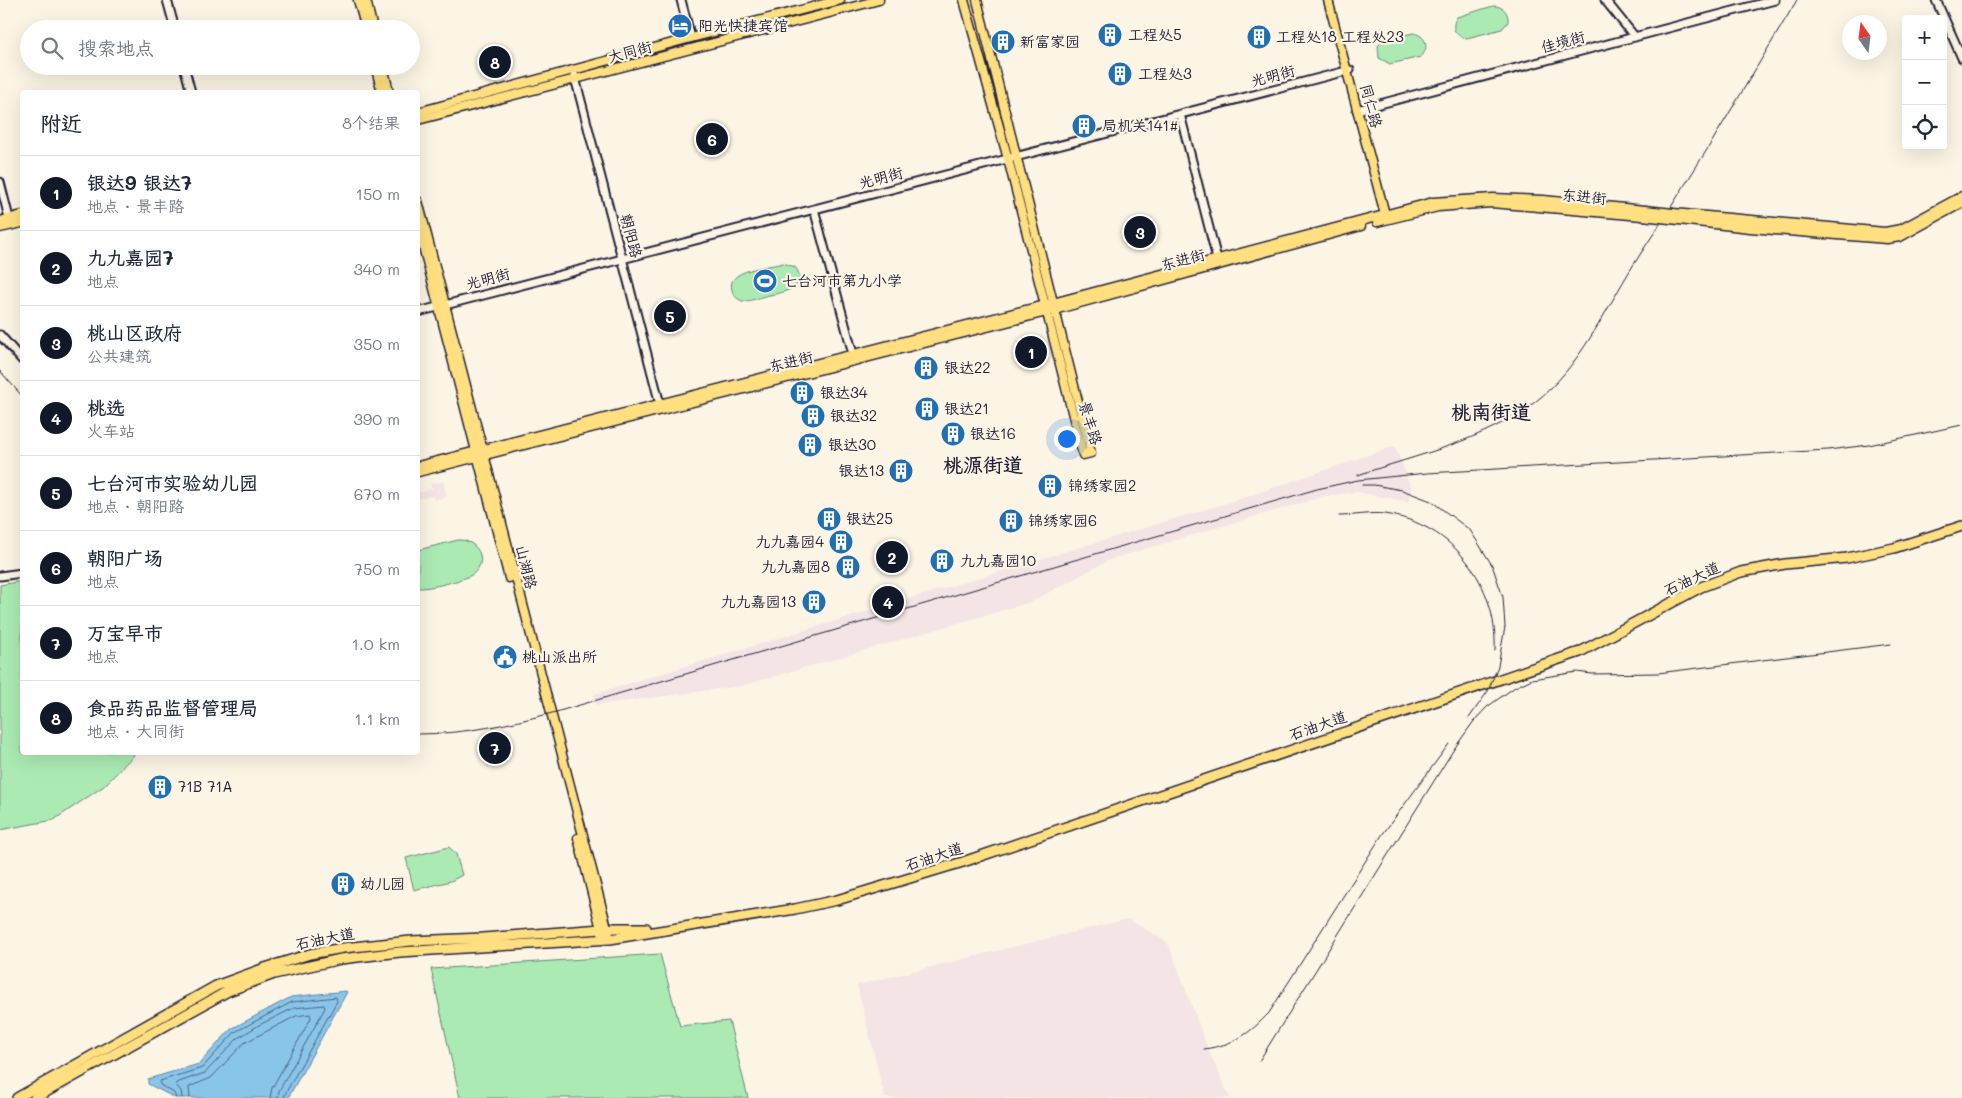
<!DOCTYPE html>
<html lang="zh">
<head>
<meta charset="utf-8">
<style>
  body { margin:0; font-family:Mali,"LXGW WenKai TC",sans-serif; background:#f2f2f3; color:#1f2937 }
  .controls { position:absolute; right:15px; top:15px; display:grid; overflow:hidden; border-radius:5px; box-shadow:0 5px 20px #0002 }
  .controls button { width:45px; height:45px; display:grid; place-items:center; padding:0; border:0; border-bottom:1px solid #e0e1e3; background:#fff; color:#1f2937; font:25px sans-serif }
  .compass { position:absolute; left:1842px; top:15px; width:45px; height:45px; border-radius:50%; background:#fff; box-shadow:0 5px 20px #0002; rotate:346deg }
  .you { position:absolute; left:1066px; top:438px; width:18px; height:18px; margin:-12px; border:4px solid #fff; border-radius:50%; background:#1a73e8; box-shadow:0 0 0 8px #1a73e833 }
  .badge { display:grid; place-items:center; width:32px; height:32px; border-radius:50%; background:#111827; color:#fff; font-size:16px; font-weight:700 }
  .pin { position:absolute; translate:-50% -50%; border:2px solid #fff; box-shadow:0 1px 5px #0006 }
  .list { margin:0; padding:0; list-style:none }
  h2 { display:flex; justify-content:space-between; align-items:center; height:65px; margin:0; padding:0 20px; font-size:21px }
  h2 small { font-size:16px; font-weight:400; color:#747a83 }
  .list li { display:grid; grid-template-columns:32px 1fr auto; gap:15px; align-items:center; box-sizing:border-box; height:75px; padding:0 20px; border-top:1px solid #e0e1e3 }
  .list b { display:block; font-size:19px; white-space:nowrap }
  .list p { margin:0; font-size:16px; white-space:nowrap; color:#747a83 }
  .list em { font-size:16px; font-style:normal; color:#747a83 }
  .icon { flex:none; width:28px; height:28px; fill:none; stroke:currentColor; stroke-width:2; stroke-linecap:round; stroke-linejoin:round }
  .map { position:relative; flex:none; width:1962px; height:1098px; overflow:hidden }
  .search { position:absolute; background:#fff; box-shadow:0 5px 20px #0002; left:20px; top:20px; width:400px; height:55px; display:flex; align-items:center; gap:12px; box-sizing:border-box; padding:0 18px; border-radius:28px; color:#747a83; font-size:19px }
  .panel { position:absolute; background:#fff; box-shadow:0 5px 20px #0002; left:20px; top:90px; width:400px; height:665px; border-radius:5px }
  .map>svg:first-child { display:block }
</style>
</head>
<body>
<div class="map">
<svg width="1962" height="1098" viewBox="0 0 1962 1098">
  <rect width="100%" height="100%" fill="#fcf5e5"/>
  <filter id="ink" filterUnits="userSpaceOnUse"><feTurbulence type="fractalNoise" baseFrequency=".02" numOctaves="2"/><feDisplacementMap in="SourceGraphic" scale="10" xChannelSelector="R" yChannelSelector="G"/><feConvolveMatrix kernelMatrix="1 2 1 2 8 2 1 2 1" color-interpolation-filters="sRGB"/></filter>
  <g filter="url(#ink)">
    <path fill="#f4e4e5" d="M1395,446L1411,487L1409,502L1357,492L1325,496L1111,559L1031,602L741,686L596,705L594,694L1240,499Z
      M443,481L447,497L434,500L433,496L418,499V493L432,489L430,484Z
      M1128,919L1167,942L1171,950L1208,1049L1230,1098H885L857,985Z"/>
    <path fill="#abeab2" stroke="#668676" d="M1493,6C1503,6 1509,12 1508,22L1502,29L1467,38C1455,37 1450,27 1457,17Z
      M1413,33C1426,35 1430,47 1421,57L1390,64L1379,58L1378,46L1383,40Z
      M783,263L795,267C812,289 779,293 765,296C758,298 749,302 742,301C737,299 733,295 732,290C725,269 769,267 783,263Z
      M458,540C476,539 490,560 473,574C465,580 428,589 418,588V550Z
      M22,581V752H132L134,755L104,786L54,820L0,830V585Z
      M449,847L456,854L462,875L451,881L414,890L406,858Z
      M660,954L680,1026L729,1021L748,1098H460L431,969Z"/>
    <path fill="#89c5e9" stroke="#6084a3" d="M346,991L347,992L288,1098H175L148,1084V1079L199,1064L231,1029L291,997Z"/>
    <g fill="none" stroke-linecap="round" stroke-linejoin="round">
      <path stroke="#4b6381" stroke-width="1" d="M176,1098L174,1093L160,1085V1081L202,1068L235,1032L292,1002L336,997L337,1001L285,1094L284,1098
        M182,1098L181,1091L176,1085V1083L205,1073L238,1038L259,1025L294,1008L324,1005L325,1008L279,1091L278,1098
        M190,1098L189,1087L211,1078L244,1043L296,1016L310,1014L311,1018L272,1088L270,1098"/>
      <defs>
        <path id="secondary" d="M167,0L175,29
          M681,0L691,38
          M1605,0L1635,37
          M1936,0L1962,58
          M184,66L191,92
          M573,70L661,408
          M1357,110L1775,0
          M1180,114L1217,259
          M0,182L9,218
          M814,209L853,354
          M418,312L1350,70
          M0,335L22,360
          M0,576L22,573"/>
        <path id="primary" d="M358,0L366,29
          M366,0L373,29
          M964,0L1008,159L1083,455L1091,453L977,0
          M1328,0L1386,218
          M375,66L382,92
          M383,66L389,92
          M418,112L691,38L840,0
          M418,120L879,0
          M418,201L610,939
          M1673,213L1885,232L1901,229L1962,196
          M1670,219L1750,228L1887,239L1900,237L1962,203
          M0,221L22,215
          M1377,222L1438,207L1491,203L1642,216
          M418,227L509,578
          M0,228L22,223
          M418,466L1045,305L1433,202L1493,198L1543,200L1645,210
          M418,472L1054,310L1361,226
          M578,838L602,933"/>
        <path id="highway" d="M17,1098L216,986L265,968L310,954L343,948L411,941L483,938L615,928H646
          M35,1098L228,991L274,974L341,959L400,952L610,939L795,909L837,900L963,862L1580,652L1701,587L1741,572L1785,564L1847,558L1894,548L1962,526"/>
      </defs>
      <use href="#secondary" stroke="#22223b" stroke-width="11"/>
      <use href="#primary" stroke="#22223b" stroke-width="11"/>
      <use href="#highway" stroke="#22223b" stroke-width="12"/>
      <use href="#secondary" stroke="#fcf5e5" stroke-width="7"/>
      <use href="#primary" stroke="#ffdf80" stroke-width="8"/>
      <use href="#highway" stroke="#ffdf80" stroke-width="9"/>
      <path stroke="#22223b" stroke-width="1" d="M0,371L22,396
        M1358,475C1417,455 1484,441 1535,402C1580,367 1604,312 1634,264C1649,240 1666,216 1681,191C1721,129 1758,64 1797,0
        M1362,485H1374L1402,490L1431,501L1470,530L1492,565L1503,597L1505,627L1498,666L1488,691L1469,718
        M1339,516C1353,516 1371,512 1385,514C1453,524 1498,584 1495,651
        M418,734C465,734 510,724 556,712L1317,489L1358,480L1427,473L1828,450L1869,445L1962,425
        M1204,1049C1234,1045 1249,1034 1269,1013L1382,835L1449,744
        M1259,1061L1454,749L1474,721L1487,707L1515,687L1532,679L1577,672L1592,674L1658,673L1891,644"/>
      <defs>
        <path id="primary-bridge" d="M1645,210L1673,213
          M1642,216L1670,219"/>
      </defs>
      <use href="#primary-bridge" stroke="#22223b" stroke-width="11" stroke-linecap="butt"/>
      <use href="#primary-bridge" stroke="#ffdf80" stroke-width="8"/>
    </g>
  </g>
  <defs>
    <symbol id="hotel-disc" viewBox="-11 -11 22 22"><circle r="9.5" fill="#1f6fb2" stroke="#fcf5e5"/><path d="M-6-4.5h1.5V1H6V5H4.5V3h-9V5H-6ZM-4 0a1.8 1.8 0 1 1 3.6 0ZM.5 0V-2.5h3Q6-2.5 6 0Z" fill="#fff"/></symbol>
    <symbol id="building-disc" viewBox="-11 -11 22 22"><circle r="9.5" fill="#1f6fb2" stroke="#fcf5e5"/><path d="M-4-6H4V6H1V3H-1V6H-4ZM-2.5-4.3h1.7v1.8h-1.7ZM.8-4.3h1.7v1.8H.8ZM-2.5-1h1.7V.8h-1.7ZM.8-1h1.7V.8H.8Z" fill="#fff"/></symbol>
    <symbol id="stadium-disc" viewBox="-11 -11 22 22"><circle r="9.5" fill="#1f6fb2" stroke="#fcf5e5"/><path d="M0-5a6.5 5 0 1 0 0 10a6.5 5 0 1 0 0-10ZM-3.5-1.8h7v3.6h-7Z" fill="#fff"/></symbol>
    <symbol id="civic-disc" viewBox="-11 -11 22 22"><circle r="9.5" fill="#1f6fb2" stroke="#fcf5e5"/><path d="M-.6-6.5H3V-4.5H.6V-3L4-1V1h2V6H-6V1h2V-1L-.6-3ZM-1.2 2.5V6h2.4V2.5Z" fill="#fff"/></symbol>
  </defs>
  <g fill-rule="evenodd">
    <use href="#hotel-disc" x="666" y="12" width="28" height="28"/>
    <use href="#building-disc" x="1096" y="21" width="28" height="28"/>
    <use href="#building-disc" x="1245" y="23" width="28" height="28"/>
    <use href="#building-disc" x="989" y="28" width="28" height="28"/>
    <use href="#building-disc" x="1106" y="60" width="28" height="28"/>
    <use href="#building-disc" x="1070" y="112" width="28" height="28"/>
    <use href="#stadium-disc" x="751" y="267" width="28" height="28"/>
    <use href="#building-disc" x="912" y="354" width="28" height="28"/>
    <use href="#building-disc" x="788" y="379" width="28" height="28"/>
    <use href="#building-disc" x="913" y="395" width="28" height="28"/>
    <use href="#building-disc" x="799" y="402" width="28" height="28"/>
    <use href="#building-disc" x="939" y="420" width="28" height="28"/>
    <use href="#building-disc" x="796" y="431" width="28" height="28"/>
    <use href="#building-disc" x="887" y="457" width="28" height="28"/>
    <use href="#building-disc" x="1036" y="472" width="28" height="28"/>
    <use href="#building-disc" x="815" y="505" width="28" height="28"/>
    <use href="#building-disc" x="997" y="507" width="28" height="28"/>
    <use href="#building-disc" x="827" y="528" width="28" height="28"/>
    <use href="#building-disc" x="928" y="547" width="28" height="28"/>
    <use href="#building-disc" x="834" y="553" width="28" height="28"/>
    <use href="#building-disc" x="800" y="588" width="28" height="28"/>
    <use href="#civic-disc" x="491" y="643" width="28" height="28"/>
    <use href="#building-disc" x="146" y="773" width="28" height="28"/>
    <use href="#building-disc" x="329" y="870" width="28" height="28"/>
  </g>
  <g text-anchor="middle" stroke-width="4.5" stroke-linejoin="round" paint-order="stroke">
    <g font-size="15" fill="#22223b" stroke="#fcf5e5" text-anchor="start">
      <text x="698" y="31">阳光快捷宾馆</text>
      <text x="1128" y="40">工程处5</text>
      <text x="1276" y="42">工程处18 工程处23</text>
      <text x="1020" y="47">新富家园</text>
      <text x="1138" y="79">工程处3</text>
      <text x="1102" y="131">局机关141#</text>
      <text x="782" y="286">七台河市第九小学</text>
      <text x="944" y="373">银达22</text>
      <text x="820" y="398">银达34</text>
      <text x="944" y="414">银达21</text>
      <text x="830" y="421">银达32</text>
      <text x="970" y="439">银达16</text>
      <text x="828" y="450">银达30</text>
      <text x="884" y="476" text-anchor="end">银达13</text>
      <text x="1068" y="491">锦绣家园2</text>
      <text x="846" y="524">银达25</text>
      <text x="1028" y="526">锦绣家园6</text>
      <text x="824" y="547" text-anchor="end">九九嘉园4</text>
      <text x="960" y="566">九九嘉园10</text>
      <text x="830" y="572" text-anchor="end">九九嘉园8</text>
      <text x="796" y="607" text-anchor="end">九九嘉园13</text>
      <text x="522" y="662">桃山派出所</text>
      <text x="178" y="792">71B 71A</text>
      <text x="360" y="889">幼儿园</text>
    </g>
    <g font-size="15" fill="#22223b" stroke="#fcf5e5">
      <text transform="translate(1563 42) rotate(-15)" y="5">佳境街</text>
      <text transform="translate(630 52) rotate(-15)" y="5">大同街</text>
      <text transform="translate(1273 76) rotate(-15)" y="5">光明街</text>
      <text transform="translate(1371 106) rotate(75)" y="5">同仁路</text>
      <text transform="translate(881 178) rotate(-15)" y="5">光明街</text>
      <text transform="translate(1584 197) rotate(5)" y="5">东进街</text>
      <text transform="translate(631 236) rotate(75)" y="5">朝阳路</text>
      <text transform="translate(1183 260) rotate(-15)" y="5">东进街</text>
      <text transform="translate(488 279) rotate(-15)" y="5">光明街</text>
      <text transform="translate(791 362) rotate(-14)" y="5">东进街</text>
      <text transform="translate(1090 423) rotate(73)" y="5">景丰路</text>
      <text transform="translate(526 567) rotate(76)" y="5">山湖路</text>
      <text transform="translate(1692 579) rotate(-25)" y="5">石油大道</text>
      <text transform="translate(1318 726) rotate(-19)" y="5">石油大道</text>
      <text transform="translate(934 857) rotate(-18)" y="5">石油大道</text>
      <text transform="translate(325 939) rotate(-11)" y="5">石油大道</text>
    </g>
    <g font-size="20" font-weight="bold" fill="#22223b" stroke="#fcf5e5">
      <text x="1491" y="419">桃南街道</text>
      <text x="983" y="472">桃源街道</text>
    </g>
  </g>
</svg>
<div class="controls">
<button>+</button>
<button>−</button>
<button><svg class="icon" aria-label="locate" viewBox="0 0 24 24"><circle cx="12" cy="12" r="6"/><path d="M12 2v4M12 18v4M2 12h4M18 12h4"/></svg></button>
</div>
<svg class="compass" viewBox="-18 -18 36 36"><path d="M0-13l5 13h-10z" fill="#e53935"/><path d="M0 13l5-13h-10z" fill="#747a83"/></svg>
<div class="you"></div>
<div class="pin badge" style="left:1031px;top:352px">1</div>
<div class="pin badge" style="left:892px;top:557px">2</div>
<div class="pin badge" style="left:1140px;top:232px">3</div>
<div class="pin badge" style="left:888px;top:602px">4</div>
<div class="pin badge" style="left:670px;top:316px">5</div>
<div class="pin badge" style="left:712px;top:139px">6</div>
<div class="pin badge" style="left:495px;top:748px">7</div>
<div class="pin badge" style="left:495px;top:62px">8</div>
<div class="search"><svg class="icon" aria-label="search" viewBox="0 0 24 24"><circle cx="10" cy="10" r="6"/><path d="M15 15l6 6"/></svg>搜索地点</div>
<section class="panel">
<h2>附近<small>8个结果</small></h2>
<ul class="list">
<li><span class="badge">1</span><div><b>银达9 银达7</b><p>地点 · 景丰路</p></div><em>150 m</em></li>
<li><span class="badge">2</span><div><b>九九嘉园7</b><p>地点</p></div><em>340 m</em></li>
<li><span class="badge">3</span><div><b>桃山区政府</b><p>公共建筑</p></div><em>350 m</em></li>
<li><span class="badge">4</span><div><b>桃选</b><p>火车站</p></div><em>390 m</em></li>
<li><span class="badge">5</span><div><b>七台河市实验幼儿园</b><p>地点 · 朝阳路</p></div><em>670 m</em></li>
<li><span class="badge">6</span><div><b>朝阳广场</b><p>地点</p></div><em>750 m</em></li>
<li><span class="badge">7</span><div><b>万宝早市</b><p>地点</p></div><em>1.0 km</em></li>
<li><span class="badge">8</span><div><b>食品药品监督管理局</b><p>地点 · 大同街</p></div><em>1.1 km</em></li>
</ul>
</section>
</div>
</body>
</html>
